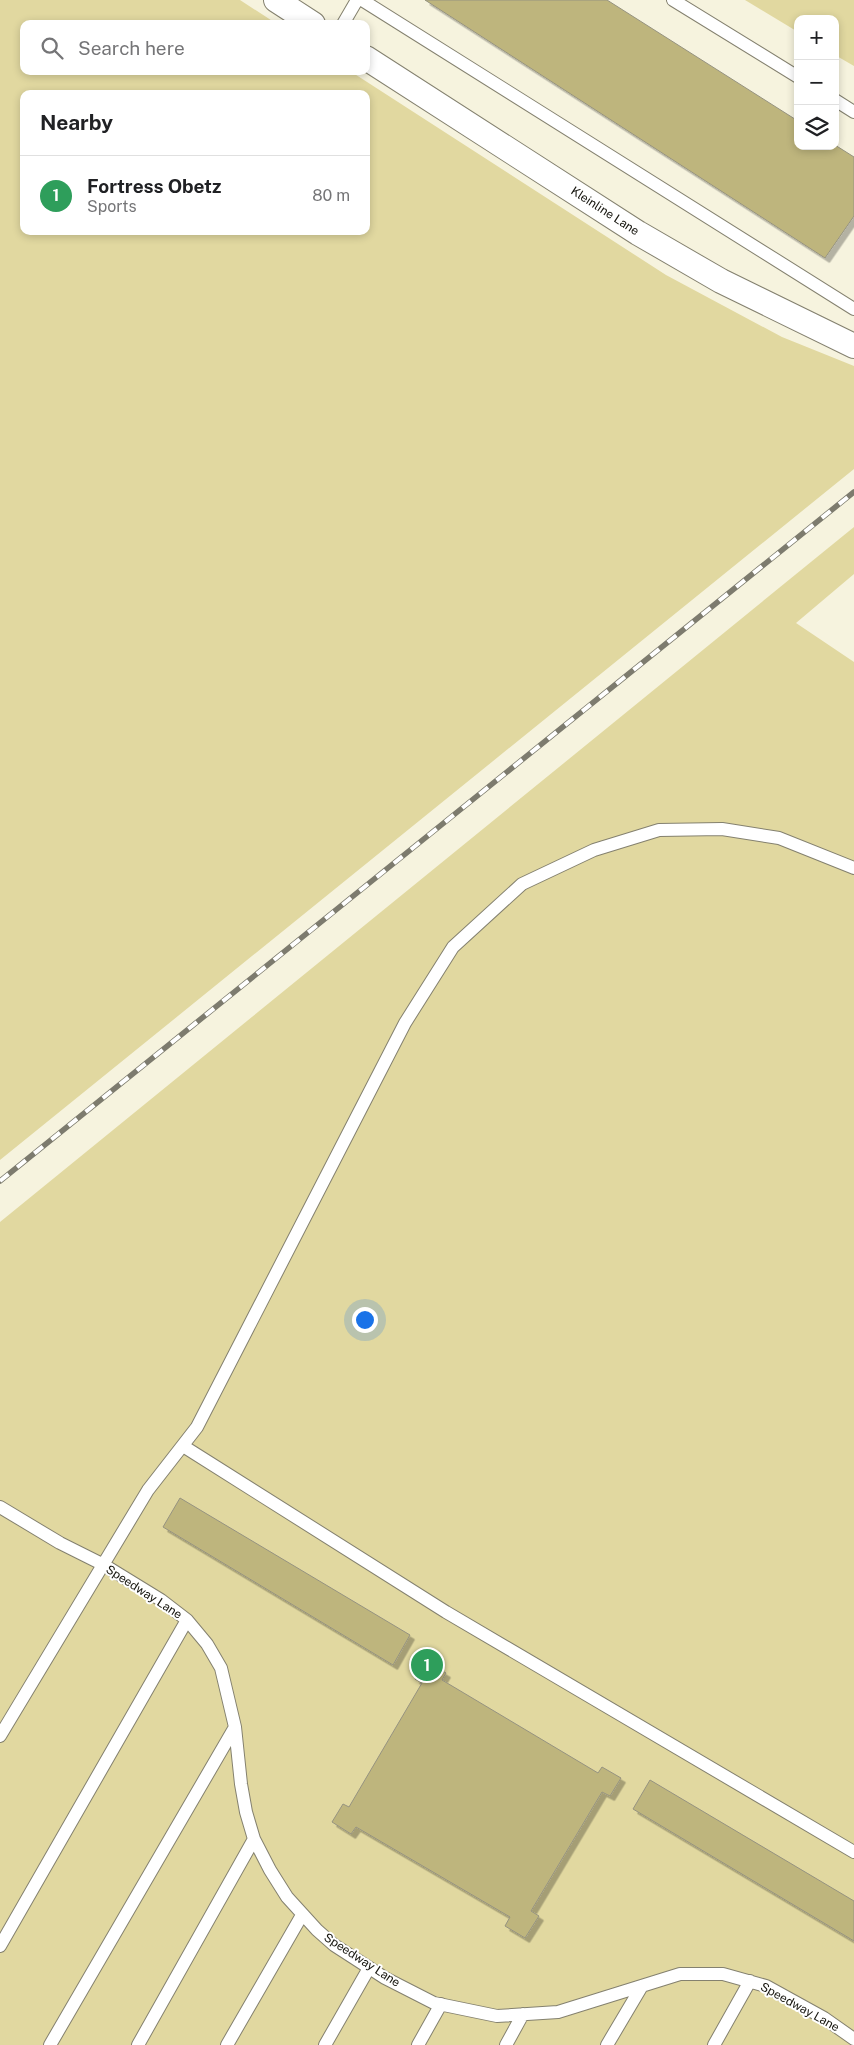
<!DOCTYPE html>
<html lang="en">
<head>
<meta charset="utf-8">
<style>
  body { margin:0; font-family:"Public Sans",sans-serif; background:#f6f6f6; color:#202124 }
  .controls { position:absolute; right:15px; top:15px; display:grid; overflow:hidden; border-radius:10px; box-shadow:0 2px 8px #0003 }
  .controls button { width:45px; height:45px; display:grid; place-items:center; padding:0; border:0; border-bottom:1px solid #e0e0e0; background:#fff; color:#202124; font:25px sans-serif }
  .you { position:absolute; left:364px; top:1319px; width:18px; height:18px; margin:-12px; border:4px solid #fff; border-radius:50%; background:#1a73e8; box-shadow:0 0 0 8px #1a73e833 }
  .badge { display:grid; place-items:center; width:32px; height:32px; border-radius:50%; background:#7c3aed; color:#fff; font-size:16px; font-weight:700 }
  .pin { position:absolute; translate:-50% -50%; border:2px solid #fff; box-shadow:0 1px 5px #0006 }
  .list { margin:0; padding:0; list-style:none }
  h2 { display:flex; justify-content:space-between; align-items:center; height:65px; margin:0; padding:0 20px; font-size:21px }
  h2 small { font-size:16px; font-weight:400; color:#757577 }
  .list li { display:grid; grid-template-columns:32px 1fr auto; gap:15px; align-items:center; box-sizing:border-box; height:80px; padding:0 20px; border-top:1px solid #e0e0e0 }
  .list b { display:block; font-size:19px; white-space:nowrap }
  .list p { margin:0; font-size:16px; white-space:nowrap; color:#757577 }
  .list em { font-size:16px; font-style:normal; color:#757577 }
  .icon { flex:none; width:28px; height:28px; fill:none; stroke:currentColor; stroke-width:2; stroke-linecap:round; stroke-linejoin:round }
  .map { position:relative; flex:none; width:854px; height:2045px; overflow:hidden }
  .search { position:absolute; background:#fff; box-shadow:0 2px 8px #0003; left:20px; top:20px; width:350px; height:55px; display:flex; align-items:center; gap:12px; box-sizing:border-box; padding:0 18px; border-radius:10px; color:#757577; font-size:19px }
  .panel { position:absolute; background:#fff; box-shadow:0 2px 8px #0003; left:20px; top:90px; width:350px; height:145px; border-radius:10px }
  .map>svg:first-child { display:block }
</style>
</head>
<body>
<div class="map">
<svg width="854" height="2045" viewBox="0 0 854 2045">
  <defs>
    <filter id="shadow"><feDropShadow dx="4.5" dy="4.5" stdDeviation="0" flood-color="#0004"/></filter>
  </defs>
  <rect width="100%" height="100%" fill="#f6f3de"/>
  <path fill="#e1d8a0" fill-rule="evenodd" d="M0,0H240L277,24H24V71H350L666,275L782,337L854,366V469L0,1160ZM24,94H366V231H24Z
    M745,0H854V66L835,55V19H798V32Z
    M854,527V574L796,623L854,662V2045H0V1222Z"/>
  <path fill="#beb57d" stroke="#969380" filter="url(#shadow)" d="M425,0H607L798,121V146L835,145L854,157V216L825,258Z
    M180,1498L410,1635L393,1665L163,1527Z
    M426,1661L446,1673L442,1680L598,1773L602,1767L621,1778L610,1796L602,1792L531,1911L539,1916L525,1938L505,1926L510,1917L356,1827L351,1834L332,1822L343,1804L349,1807L422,1683L415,1679Z
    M650,1780L854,1901V1941L633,1809Z"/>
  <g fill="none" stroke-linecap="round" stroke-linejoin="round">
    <defs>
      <path id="lane" d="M362,0L854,309
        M673,0L798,77
        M343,24L357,0
        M835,100L854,112
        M183,1446L446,1612L854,1852
        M0,1507L60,1543L104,1565L161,1600L187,1620L207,1644L221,1668L235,1727L241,1784L246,1812L254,1839L270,1870L287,1897L317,1930L334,1945L385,1978L434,2003L497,2016L558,2012L680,1974H723L766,1986L824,2018L854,2039
        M0,1736L148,1490L197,1427L405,1023L453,947L522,884L594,850L659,830L722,829L779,838L854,868
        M0,1946L187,1620
        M50,2045L235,1727
        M138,2045L254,1839
        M227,2045L302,1915
        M325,2045L369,1968
        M418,2045L441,2004
        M506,2045L523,2014
        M607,2045L642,1986
        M714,2045L750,1981"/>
      <path id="street" d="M276,0L313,24
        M366,58L638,233L721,281L854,346"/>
    </defs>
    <use href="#lane" stroke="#84816f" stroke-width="14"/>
    <use href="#street" stroke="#84816f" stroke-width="26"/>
    <use href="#lane" stroke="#fff" stroke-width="12"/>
    <use href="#street" stroke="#fff" stroke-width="24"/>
    <defs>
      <path id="rail" d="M0,1181L854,492"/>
    </defs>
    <use href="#rail" stroke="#7d7b6e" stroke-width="5.5"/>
    <use href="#rail" stroke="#fff" stroke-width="4" stroke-dasharray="11" stroke-linecap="butt"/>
  </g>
  <g text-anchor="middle" stroke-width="4" stroke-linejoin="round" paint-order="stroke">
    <g font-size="12" fill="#15140d" stroke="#fff">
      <text transform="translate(605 211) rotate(33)" y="4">Kleinline Lane</text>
      <text transform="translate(144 1592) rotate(33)" y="4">Speedway Lane</text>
      <text transform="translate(362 1960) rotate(33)" y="4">Speedway Lane</text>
      <text transform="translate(800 2007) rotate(29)" y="4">Speedway Lane</text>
    </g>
  </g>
</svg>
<div class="controls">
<button>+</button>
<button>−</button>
<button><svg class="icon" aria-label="layers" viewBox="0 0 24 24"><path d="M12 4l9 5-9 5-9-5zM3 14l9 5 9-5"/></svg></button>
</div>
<div class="you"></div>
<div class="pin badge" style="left:427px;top:1665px;background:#2e9e5b">1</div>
<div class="search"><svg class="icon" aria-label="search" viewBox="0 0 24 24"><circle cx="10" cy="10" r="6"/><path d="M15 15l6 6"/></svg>Search here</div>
<section class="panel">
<h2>Nearby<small></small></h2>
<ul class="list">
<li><span class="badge" style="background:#2e9e5b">1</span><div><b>Fortress Obetz</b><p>Sports</p></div><em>80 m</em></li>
</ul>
</section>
</div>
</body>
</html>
